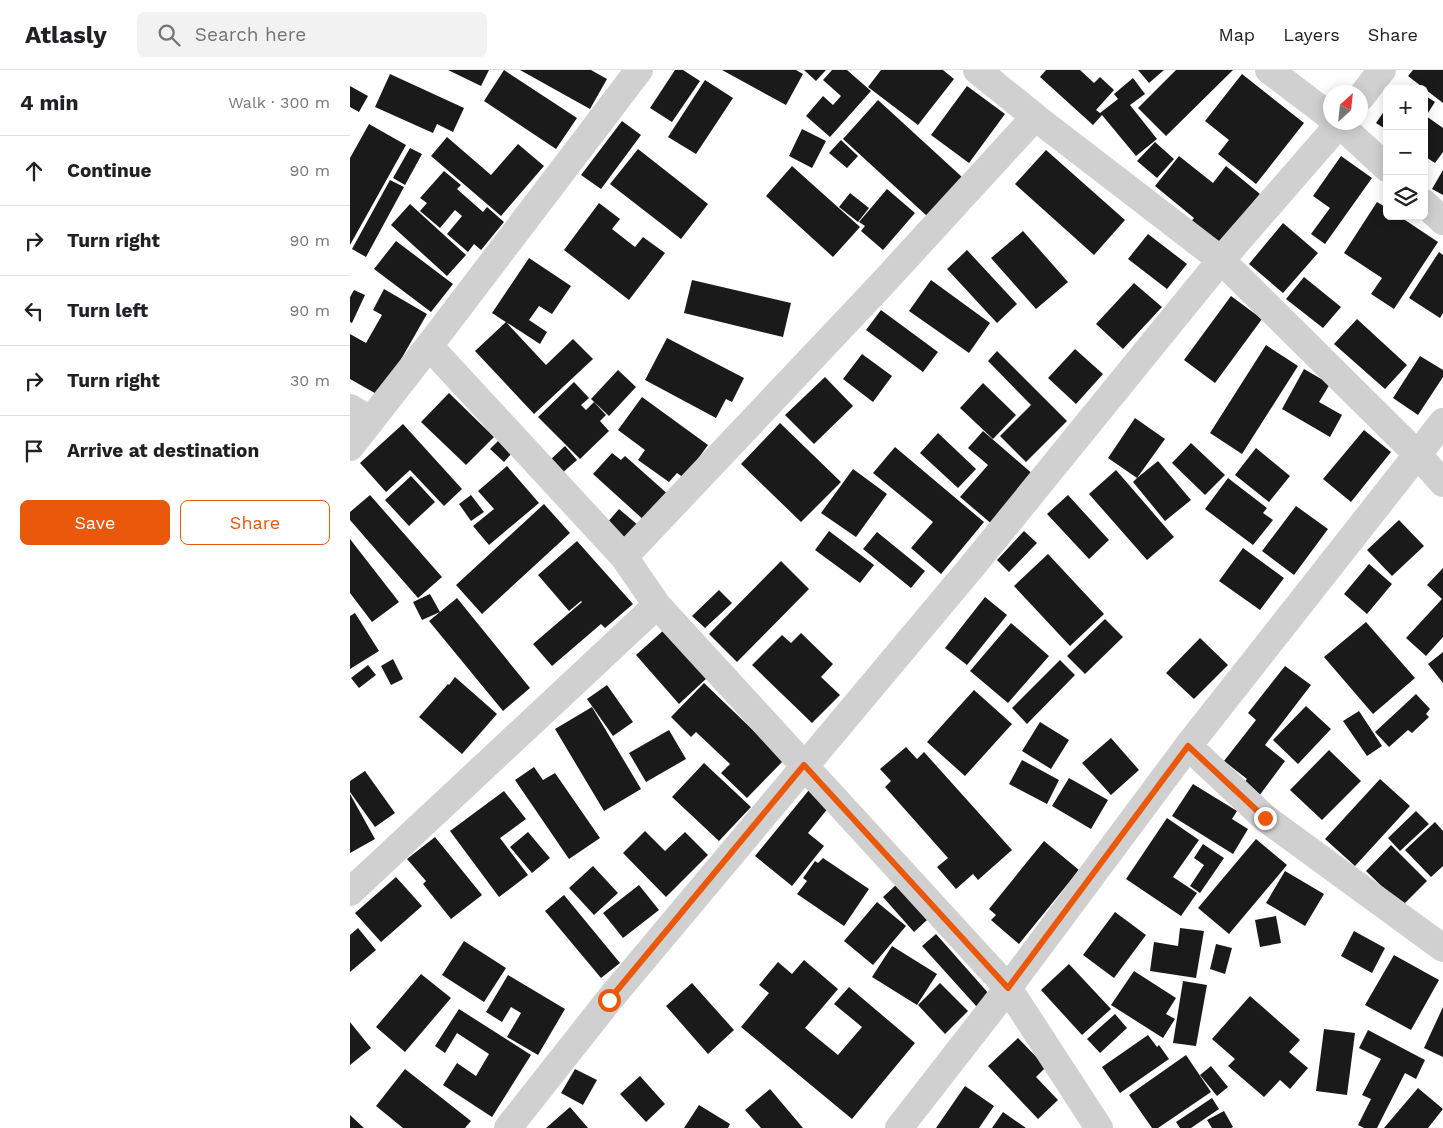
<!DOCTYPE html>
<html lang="en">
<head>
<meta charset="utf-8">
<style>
  body { margin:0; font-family:"Work Sans",sans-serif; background:#f2f2f2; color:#202124 }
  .controls { position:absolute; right:15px; top:15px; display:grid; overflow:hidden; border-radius:8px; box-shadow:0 2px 12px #0003 }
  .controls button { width:45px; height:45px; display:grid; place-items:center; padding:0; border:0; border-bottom:1px solid #e0e0e0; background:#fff; color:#202124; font:25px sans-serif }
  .compass { position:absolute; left:973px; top:15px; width:45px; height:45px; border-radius:50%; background:#fff; box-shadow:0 2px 12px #0003; rotate:27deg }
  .stop { position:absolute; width:15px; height:15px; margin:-11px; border:4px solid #ea580c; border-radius:50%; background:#fff }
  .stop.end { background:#ea580c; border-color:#fff; box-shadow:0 1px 5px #0008 }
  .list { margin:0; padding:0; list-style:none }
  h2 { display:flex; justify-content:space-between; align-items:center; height:65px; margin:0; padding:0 20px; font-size:21px }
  h2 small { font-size:16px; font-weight:400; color:#757577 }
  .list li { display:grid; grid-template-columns:32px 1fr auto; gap:15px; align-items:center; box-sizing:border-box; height:70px; padding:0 20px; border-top:1px solid #e0e0e0 }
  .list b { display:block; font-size:19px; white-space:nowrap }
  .list em { font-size:16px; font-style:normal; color:#757577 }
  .actions { display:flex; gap:10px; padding:15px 20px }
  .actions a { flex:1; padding:11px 0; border:1px solid #ea580c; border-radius:8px; text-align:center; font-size:18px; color:#ea580c }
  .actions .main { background:#ea580c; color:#fff }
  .icon { flex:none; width:28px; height:28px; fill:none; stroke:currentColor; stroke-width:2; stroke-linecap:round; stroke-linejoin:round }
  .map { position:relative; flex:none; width:1093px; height:1058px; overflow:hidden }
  header { display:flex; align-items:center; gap:30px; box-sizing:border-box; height:70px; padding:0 25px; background:#fff; border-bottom:1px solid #e0e0e0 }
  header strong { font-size:24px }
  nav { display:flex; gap:28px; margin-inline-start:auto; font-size:18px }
  .search { width:350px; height:45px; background:#f2f2f2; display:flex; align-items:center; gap:12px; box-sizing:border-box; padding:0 18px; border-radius:8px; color:#757577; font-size:19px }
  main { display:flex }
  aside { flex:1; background:#fff }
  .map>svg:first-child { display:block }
</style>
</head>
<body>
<header>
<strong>Atlasly</strong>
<div class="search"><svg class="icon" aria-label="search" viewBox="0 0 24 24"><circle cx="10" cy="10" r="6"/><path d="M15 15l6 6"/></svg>Search here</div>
<nav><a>Map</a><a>Layers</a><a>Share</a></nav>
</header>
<main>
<aside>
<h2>4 min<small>Walk · 300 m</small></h2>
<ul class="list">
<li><svg class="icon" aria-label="ahead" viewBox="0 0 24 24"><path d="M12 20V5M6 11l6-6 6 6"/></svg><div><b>Continue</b></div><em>90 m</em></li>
<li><svg class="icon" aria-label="right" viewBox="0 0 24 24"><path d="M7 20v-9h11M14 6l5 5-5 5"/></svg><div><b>Turn right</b></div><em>90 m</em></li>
<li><svg class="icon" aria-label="left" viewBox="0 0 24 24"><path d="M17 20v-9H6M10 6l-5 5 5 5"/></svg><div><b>Turn left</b></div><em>90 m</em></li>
<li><svg class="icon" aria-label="right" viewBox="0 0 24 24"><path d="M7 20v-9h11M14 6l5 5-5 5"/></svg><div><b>Turn right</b></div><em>30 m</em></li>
<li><svg class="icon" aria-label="arrive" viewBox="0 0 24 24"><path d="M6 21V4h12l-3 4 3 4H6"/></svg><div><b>Arrive at destination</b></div></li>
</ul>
<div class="actions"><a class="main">Save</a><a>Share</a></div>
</aside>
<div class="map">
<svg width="1093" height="1058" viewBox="0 0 1093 1058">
  <rect width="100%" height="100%" fill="#fff"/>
  <path fill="#1a1a1a" d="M98,0H139L131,16Z
    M154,0L227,48L206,79L134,31Z
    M170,0H241L257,9L240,39Z
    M325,0H333L350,11L322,52L300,38Z
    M372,0H446L453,4L436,35Z
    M454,0H476L466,11Z
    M482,0H497L521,21L480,67L456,46L473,26L483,35L491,26L473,10Z
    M531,0H593L604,9L568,55L518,17Z
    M696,0H730L744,13L750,7L764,20L746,40L750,43L768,29L764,24L783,8L795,24L780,35L807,69L786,86L752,45L743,55L690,7Z
    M788,0H814L799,13Z
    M826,0H883L816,66L788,38Z
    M1063,0H1093V33L1058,6Z
    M40,4L114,38L103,62L87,54L83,63L25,37Z
    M892,4L954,53L906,114L868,84L879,70L855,51Z
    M355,10L383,28L346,84L318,67Z
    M0,16L18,26L9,42L0,37Z
    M617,16L655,44L619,93L581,65Z
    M1074,25L1085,32L1076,46L1093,58V82L1085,93L1074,86Z
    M528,30L612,107L577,146L493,69Z
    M1037,37V60L1026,53Z
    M272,51L291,65L251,119L231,105Z
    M19,54L56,75L0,175V88Z
    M452,59L476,71L462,98L439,86Z
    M97,67L141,105L168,74L194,96L151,146L81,86Z
    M491,70L508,86L497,98L479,83Z
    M805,72L824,89L807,108L787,91Z
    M60,78L72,84L55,115L43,108Z
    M288,79L358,134L331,169L260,114Z
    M696,80L775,150L744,185L665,114Z
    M829,86L863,113L876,96L910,124L867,177L839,154L844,148L805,116Z
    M991,86L1022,108L975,174L961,164L980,138L963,126Z
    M442,96L510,157L483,187L416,126Z
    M1093,100V125L1082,119Z
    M94,101L111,115L107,119L133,142L137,137L154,152L131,180L124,174L118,182L97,164L112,146L105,140L90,158L70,141L77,133L70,128Z
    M40,110L54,117L16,187L2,179Z
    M537,119L565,143L533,180L511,161L515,156L509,152Z
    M500,123L519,138L508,152L489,137Z
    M1027,132L1037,138V146H1049L1088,172L1044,239L1021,224L1032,208L994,183Z
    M249,133L270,149L262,159L285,177L293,167L315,183L279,230L214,180Z
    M60,134L116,185L97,206L41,155Z
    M933,153L968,183L933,223L899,194Z
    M673,161L718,212L686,239L641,188Z
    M798,164L837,194L817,219L778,189Z
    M46,171L103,214L81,242L24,199Z
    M617,180L667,234L647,253L597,199Z
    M1089,182L1093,185V243L1090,248L1059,228Z
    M179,188L221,216L202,244L189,236L179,250L197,262L190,274L142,243Z
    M954,207L991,237L973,258L936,229Z
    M342,210L441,233L433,267L334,243Z
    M581,210L640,253L619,283L559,241Z
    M784,213L812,237L773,279L746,254Z
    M34,219L77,244L30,326L0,309V264L16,273L32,245L23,240Z
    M4,220L15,225L2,253L0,252V227Z
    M881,226L912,249L865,313L834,290Z
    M531,240L588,282L573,302L516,260Z
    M1007,249L1057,295L1035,319L984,274Z
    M156,252L196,295L223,269L243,289L184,344L125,281Z
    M317,268L394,308L382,332L376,329L366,348L295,310Z
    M916,275L948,296L892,384L860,363Z
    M725,279L753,304L726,334L698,308Z
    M647,281L717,351L676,392L650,366L681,335L638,291Z
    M512,284L542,306L523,332L493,309Z
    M1070,286L1093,300V307L1068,345L1043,328Z
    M954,299L980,314L969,332L992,345L980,367L932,339Z
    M268,300L286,317L259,346L241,329Z
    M475,307L503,336L464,374L435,345Z
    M224,312L239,328L231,335L236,340L244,332L256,345L250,351L259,361L230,389L188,347Z
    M633,313L666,345L643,369L610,338Z
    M99,323L144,367L116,395L71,352Z
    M292,327L358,375L334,408L327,403L319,412L288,390L295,380L268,360Z
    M785,348L815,369L787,408L808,391L841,430L815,451L783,412L787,408L758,388Z
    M430,353L491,412L451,452L391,394Z
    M53,354L112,419L94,436L60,400L36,422L10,393Z
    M1014,360L1041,382L1001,432L973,409Z
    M633,361L685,406L643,455L610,427L638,395L618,378Z
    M588,363L626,399L608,418L570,383Z
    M149,370L163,382L154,392L140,379Z
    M841,373L875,405L855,425L822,393Z
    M215,376L227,390L211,404L199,391Z
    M545,377L634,452L591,504L561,478L583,452L523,403Z
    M906,378L940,406L919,432L885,405Z
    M262,383L271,390L275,386L320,426L296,452L243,404Z
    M157,396L189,433L139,475L123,456L144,439L128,421Z
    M503,399L537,424L506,467L471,443Z
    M766,400L824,467L797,490L739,424Z
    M61,406L85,432L59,456L35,430Z
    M878,408L917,438L913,443L923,450L903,475L855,439Z
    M20,425L92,507L68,528L0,450V442Z
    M121,425L134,442L121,451L109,434Z
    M718,425L759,470L739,489L697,444Z
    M194,434L220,463L132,544L106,515Z
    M946,436L978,459L944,505L912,481Z
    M269,439L289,456L276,471L256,454Z
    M1049,450L1074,476L1042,506L1017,480Z
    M479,461L524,495L510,513L465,480Z
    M674,461L687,473L659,502L647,490Z
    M527,462L575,501L561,518L513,479Z
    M0,469L49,532L22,552L0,523Z
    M227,471L283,534L255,558L251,554L202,596L183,574L232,532L231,531L219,541L188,505Z
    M893,478L934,508L910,540L869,511Z
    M698,484L754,544L720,576L664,516Z
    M431,491L459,519L387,592L359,564Z
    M1019,494L1042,514L1017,544L994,524Z
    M1093,498V567L1076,586L1056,568L1092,529L1077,515Z
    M369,520L382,533L355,558L342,546Z
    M80,524L90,542L72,550L63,532Z
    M635,527L657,545L617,595L595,578Z
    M107,528L180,618L153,641L79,551Z
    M5,543L29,581L0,599V546Z
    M755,549L773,567L735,604L717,586Z
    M1016,552L1065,608L1023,644L974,587Z
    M661,553L699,586L658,633L620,601Z
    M315,559L358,607L329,634L286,585Z
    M451,563L483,594L471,607L490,625L462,653L402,595L432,565L441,573Z
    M850,568L878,595L844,629L816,603Z
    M1093,582V613L1078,594Z
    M43,589L53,609L41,615L31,596Z
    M710,590L725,605L677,654L662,638Z
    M18,595L26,605L9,618L1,608Z
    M935,596L961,615L915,675L935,691L909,726L893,714L897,709L874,691L906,650L898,643Z
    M105,607L147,644L112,684L69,647L98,614L99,615Z
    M354,613L434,690L397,728L371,703L380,694L346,662L341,667L321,647Z
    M257,615L283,652L263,666L237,629Z
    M624,620L662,654L615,706L577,672Z
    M1066,624L1080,639L1076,644L1079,647L1062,663L1058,660L1039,677L1025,662Z
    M956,636L981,659L948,694L923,670Z
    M242,637L291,719L254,741L205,659Z
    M1009,641L1032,676L1017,686L993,651Z
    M690,652L719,670L701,699L672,681Z
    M319,660L336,689L296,712L279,683Z
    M761,668L789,700L761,725L732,693Z
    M556,677L567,689L574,682L662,780L628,810L623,804L606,819L587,797L598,788L535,717L541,711L530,699Z
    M979,680L1011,711L972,750L940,720Z
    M672,690L709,710L697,734L659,714Z
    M354,693L401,737L369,771L322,727Z
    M184,697L193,710L205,703L250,768L219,789L165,710Z
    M15,701L45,743L25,757L0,722V711Z
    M719,708L758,730L741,759L702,736Z
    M1030,709L1060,736L1005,796L975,769Z
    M843,714L887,741L882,749L898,759L883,784L822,746Z
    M459,720L479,737L458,763L474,776L442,816L405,786Z
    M154,721L176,749L150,768L178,805L149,827L100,761Z
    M0,724L25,769L0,783Z
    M1066,741L1079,754L1050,781L1038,768Z
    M817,748L849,770L823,807L847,823L831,846L776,809Z
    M1085,752L1093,761V796L1081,807L1055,780Z
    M295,761L315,781L335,762L358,785L316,827L273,783Z
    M178,762L200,788L182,803L160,777Z
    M85,767L132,825L101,849L73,814L76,811L57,789Z
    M906,769L937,795L879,864L848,838Z
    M694,771L729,800L669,874L641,850L646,845L639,839Z
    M853,774L874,788L850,823L840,816L854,795L844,788Z
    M1041,775L1077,811L1052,836L1016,801Z
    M473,788L519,819L494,856L447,824L457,811L453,808L465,791L468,793Z
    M243,796L268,823L244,845L219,818Z
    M935,801L974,824L955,856L916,833Z
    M46,807L72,836L31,872L5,843Z
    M289,815L309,840L273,868L253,843Z
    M546,815L577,850L564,862L533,827Z
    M214,825L270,893L251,908L195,841Z
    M527,832L556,856L523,895L494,871Z
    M765,842L796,865L764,908L733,885Z
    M926,846L931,873L910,877L905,850Z
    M8,858L26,880L0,902V865Z
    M830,858L854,861L846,908L800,901L804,872L828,876Z
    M1004,861L1035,878L1022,903L991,886Z
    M586,864L640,925L627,937L572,876Z
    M114,871L156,898L134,932L92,905Z
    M866,874L882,878L875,904L860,899Z
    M542,876L587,904L567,935L522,907Z
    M1044,885L1089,910L1061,960L1015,935Z
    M454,890L488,919L455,958L488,985L512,957L484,934L499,917L565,973L502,1049L391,957L419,923L409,915L428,892L442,904Z
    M719,894L761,939L732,965L691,920Z
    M784,901L826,928L816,944L825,949L813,968L761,935Z
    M71,904L101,928L55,982L26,957Z
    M158,905L215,939L188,985L157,967L171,943L161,937L152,952L136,942Z
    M833,911L857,915L846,976L823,973Z
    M342,913L384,960L358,984L316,936Z
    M590,913L618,941L595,964L568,935Z
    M900,926L950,970L939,982L958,998L940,1019L930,1010L914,1027L878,996L885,989L862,969Z
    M1093,937V987L1074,978Z
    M109,939L181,985L142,1047L93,1015L107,993L126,1006L139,984L107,963L95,983L85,976Z
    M765,944L777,958L750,983L737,969Z
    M0,952L21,978L0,995Z
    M974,959L1005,963L997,1025L966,1021Z
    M1018,960L1075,990L1066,1009L1055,1003L1027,1058H1014L1008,1055L1021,1029L1012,1025L1031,989L1009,978Z
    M798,965L807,977L809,975L819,989L770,1023L752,997Z
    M668,968L696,997L686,1007L708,1030L688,1049L638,996Z
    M836,985L861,1022L808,1058H802L779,1025Z
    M861,996L878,1017L867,1026L850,1005Z
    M55,999L121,1051L115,1058H53L26,1036Z
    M225,999L247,1010L233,1035L211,1023Z
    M290,1006L315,1034L296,1052L270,1024Z
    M615,1016L644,1036L629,1058H586Z
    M1068,1018L1093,1039L1078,1058H1034Z
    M420,1019L453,1058H411L395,1040Z
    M862,1028L869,1039L841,1058H830L826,1052Z
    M349,1035L380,1054L378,1058H334Z
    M220,1037L238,1058H196Z
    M874,1041L883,1057L881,1058H862L857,1050Z
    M653,1042L676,1058H642Z
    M0,1045L14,1058H0Z"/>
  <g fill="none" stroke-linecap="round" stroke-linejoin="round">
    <path stroke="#d0d0d0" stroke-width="28" d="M627,0L685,47L871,190L1068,385L1093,413
      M919,0L981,47
      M1011,27L1032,0
      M987,52L1037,98
      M1074,133L1093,151
      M79,276L274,487L307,535L658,918L749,1058
      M0,338L20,350
      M0,377L79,276L289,0
      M274,487L531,215L685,47
      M838,676L915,748L1093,878
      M0,822L307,535
      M158,1058L259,930L624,494L871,190L991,52
      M549,1058L658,918L838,676L1093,352"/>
  </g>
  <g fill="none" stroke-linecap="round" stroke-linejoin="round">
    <path stroke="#ea580c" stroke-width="6" d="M259,930L454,695L658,918L838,676L915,748"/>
  </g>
</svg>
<div class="controls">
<button>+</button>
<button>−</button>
<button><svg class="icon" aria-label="layers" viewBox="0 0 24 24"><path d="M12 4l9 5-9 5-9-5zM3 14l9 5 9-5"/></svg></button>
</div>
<svg class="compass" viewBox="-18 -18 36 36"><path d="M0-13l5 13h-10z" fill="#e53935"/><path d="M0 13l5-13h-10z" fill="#757577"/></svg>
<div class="stop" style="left:259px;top:930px"></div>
<div class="stop end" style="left:915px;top:748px"></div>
</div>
</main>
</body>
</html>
